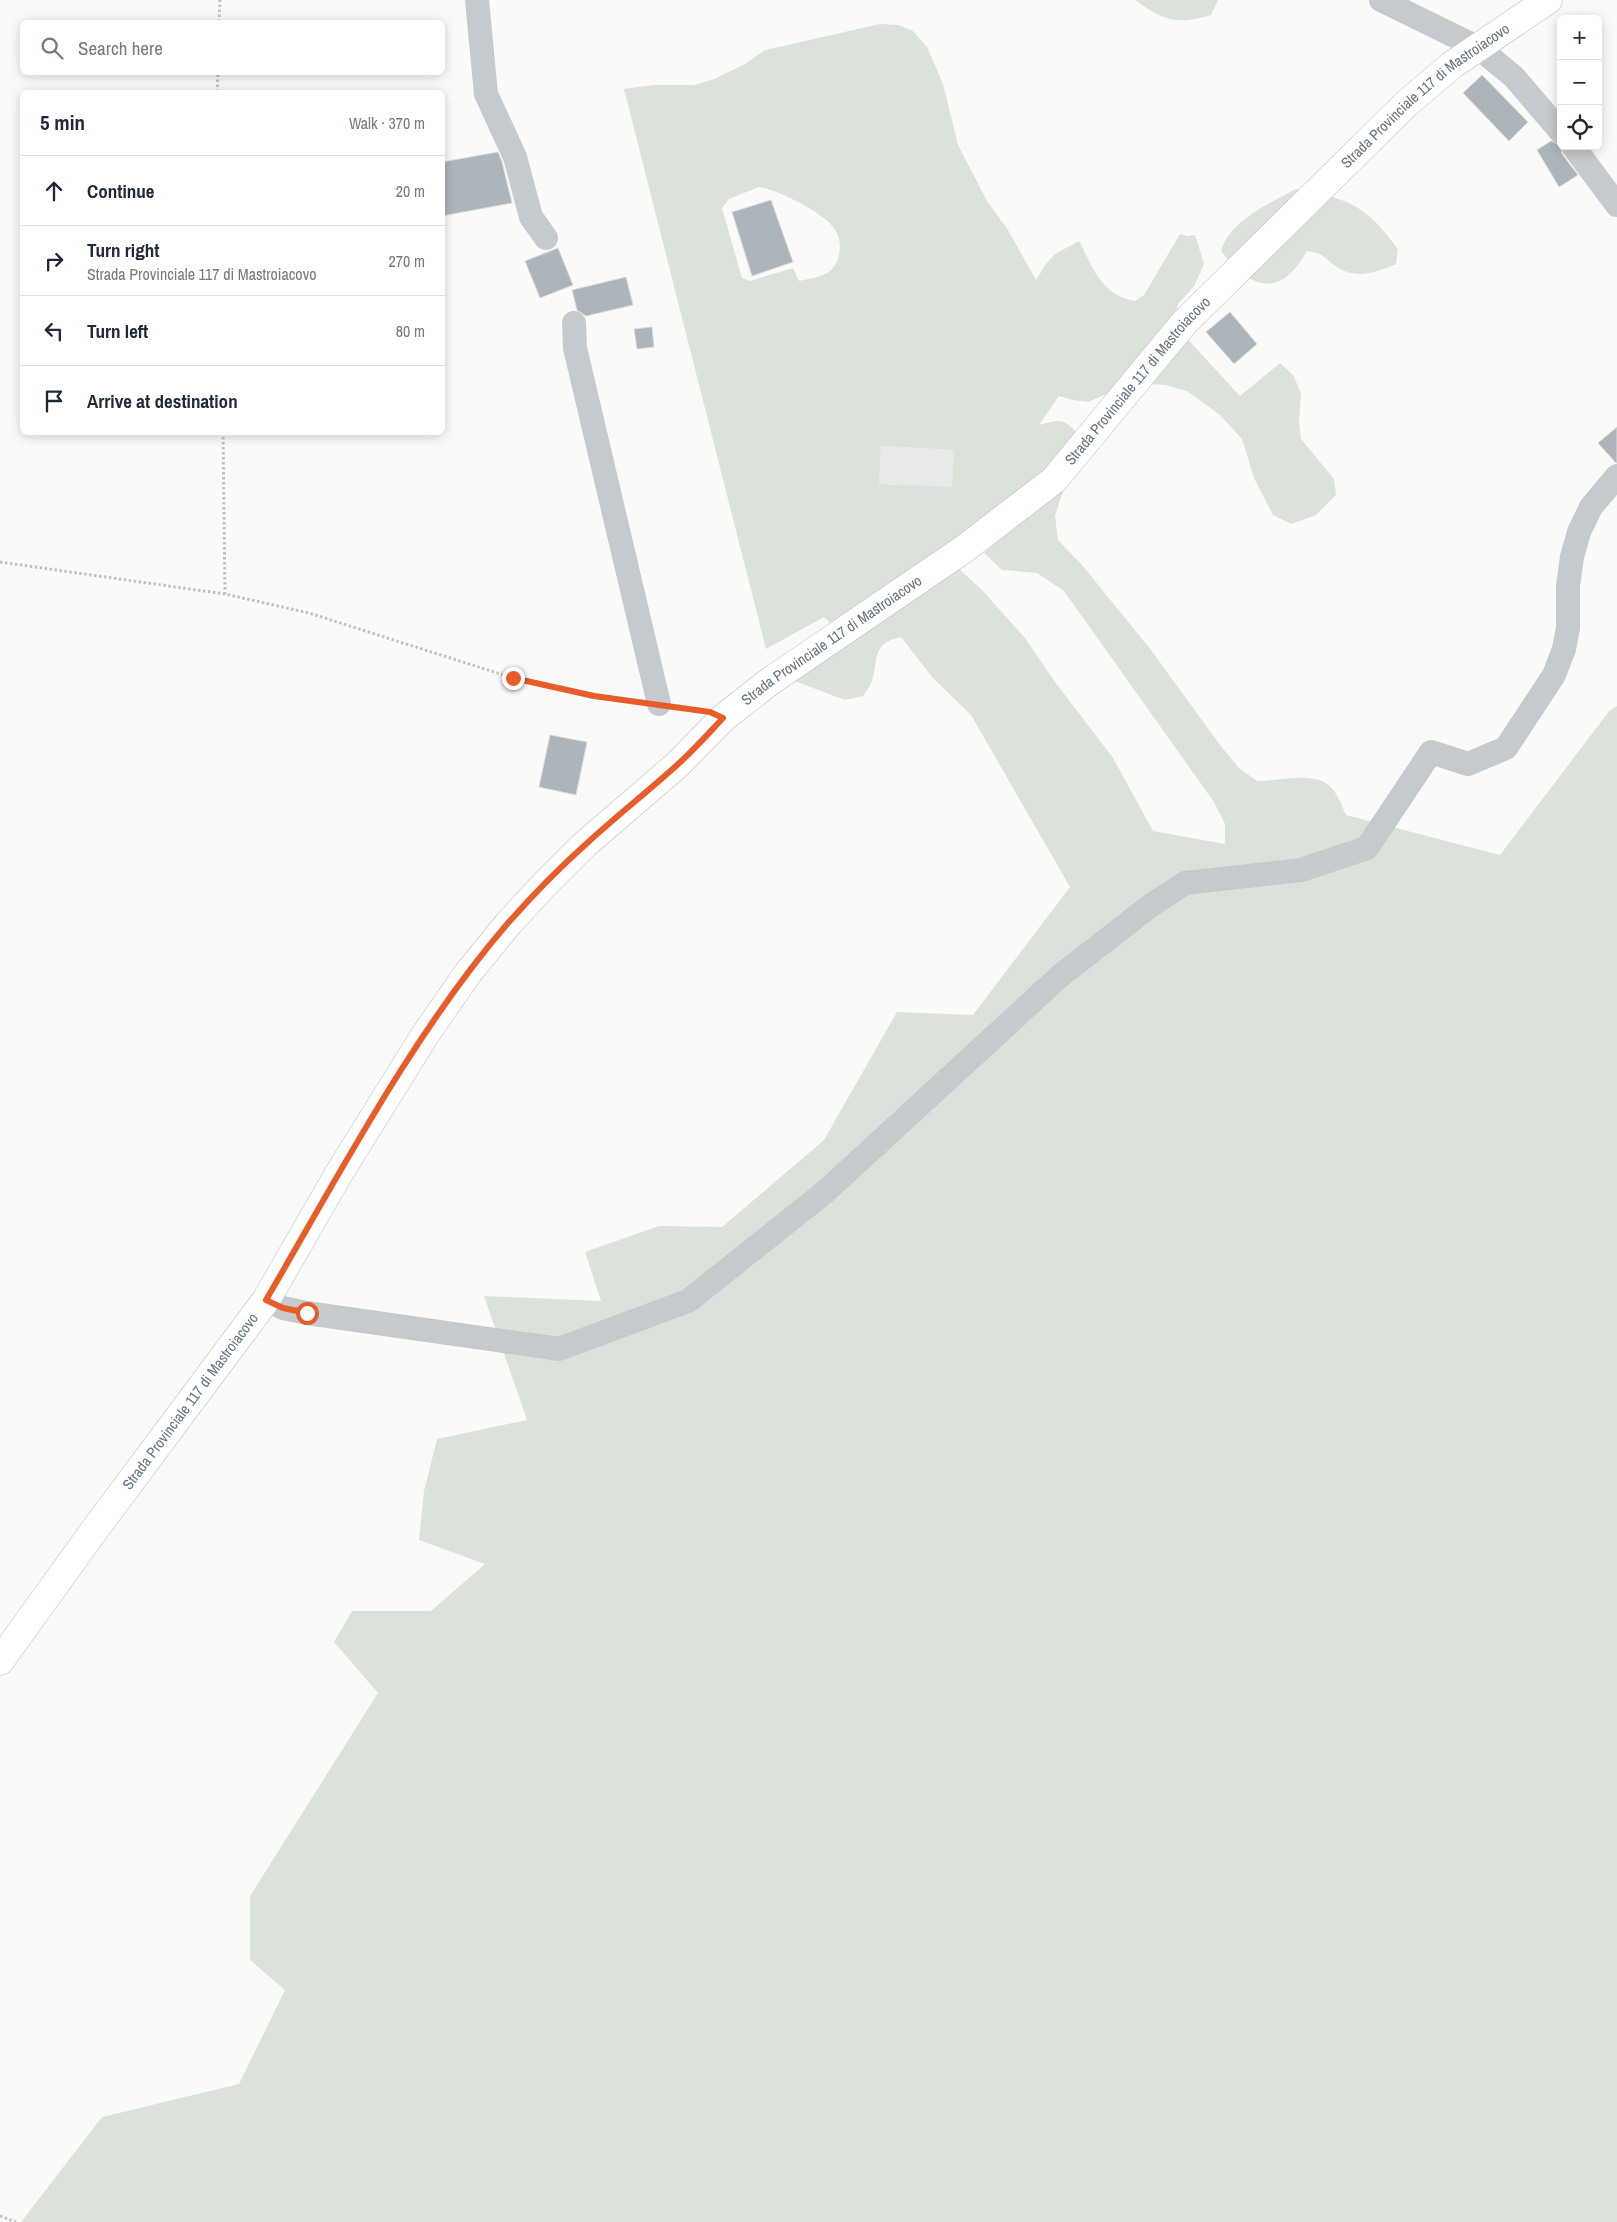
<!DOCTYPE html>
<html lang="en">
<head>
<meta charset="utf-8">
<style>
  body { margin:0; font-family:"Archivo Narrow",sans-serif; background:#f2f2f3; color:#1f2937 }
  .controls { position:absolute; right:15px; top:15px; display:grid; overflow:hidden; border-radius:8px; box-shadow:0 2px 12px #0003 }
  .controls button { width:45px; height:45px; display:grid; place-items:center; padding:0; border:0; border-bottom:1px solid #e0e1e3; background:#fff; color:#1f2937; font:25px sans-serif }
  .stop { position:absolute; width:15px; height:15px; margin:-11px; border:4px solid #e85c29; border-radius:50%; background:#fff }
  .stop.end { background:#e85c29; border-color:#fff; box-shadow:0 1px 5px #0008 }
  .list { margin:0; padding:0; list-style:none }
  h2 { display:flex; justify-content:space-between; align-items:center; height:65px; margin:0; padding:0 20px; font-size:21px }
  h2 small { font-size:16px; font-weight:400; color:#747a83 }
  .list li { display:grid; grid-template-columns:32px 1fr auto; gap:15px; align-items:center; box-sizing:border-box; height:70px; padding:0 20px; border-top:1px solid #e0e1e3 }
  .list b { display:block; font-size:19px; white-space:nowrap }
  .list p { margin:0; font-size:16px; white-space:nowrap; color:#747a83 }
  .list em { font-size:16px; font-style:normal; color:#747a83 }
  .icon { flex:none; width:28px; height:28px; fill:none; stroke:currentColor; stroke-width:2; stroke-linecap:round; stroke-linejoin:round }
  .map { position:relative; flex:none; width:1617px; height:2222px; overflow:hidden }
  .search { position:absolute; background:#fff; box-shadow:0 2px 12px #0003; left:20px; top:20px; width:425px; height:55px; display:flex; align-items:center; gap:12px; box-sizing:border-box; padding:0 18px; border-radius:8px; color:#747a83; font-size:19px }
  .panel { position:absolute; background:#fff; box-shadow:0 2px 12px #0003; left:20px; top:90px; width:425px; height:345px; border-radius:8px }
  .map>svg:first-child { display:block }
</style>
</head>
<body>
<div class="map">
<svg width="1617" height="2222" viewBox="0 0 1617 2222">
  <rect width="100%" height="100%" fill="#fafaf8"/>
  <path fill="#e8e9e9" d="M881,446L954,450L952,488L879,484Z"/>
  <path fill="#dbe2d9" fill-rule="evenodd" d="M1135,0H1218L1211,15C1176,25 1164,21 1135,0Z
    M880,24L899,25L913,31L927,47L943,84L958,145L987,201L1008,230L1036,280L1046,264L1055,254L1079,241C1094,269 1100,294 1135,301L1144,295L1180,234L1188,236L1195,235L1204,264L1194,286L1178,304L1174,319L1111,392L1088,402L1073,400L1059,396L1039,425C1057,420 1063,417 1076,432L1034,489L832,625L824,617L766,649L624,89L653,85H695L714,79L745,64L765,50ZM759,187C778,190 822,212 833,227C840,236 841,245 839,256C838,261 833,269 829,272C822,277 808,279 799,281L793,268L750,281L742,278L722,208L729,199ZM881,446L954,450L952,487L879,484Z
    M1296,189C1349,199 1365,204 1398,249L1396,264C1378,272 1355,280 1337,267C1322,257 1326,254 1307,251C1280,299 1252,290 1221,251C1231,219 1269,204 1296,189Z
    M1181,332L1240,396L1280,363L1293,375L1301,393L1299,420L1301,439L1334,479L1336,495L1316,515L1291,524L1273,515L1254,478L1242,439L1220,415L1187,391L1165,385L1151,384L1134,388Z
    M1067,479L1055,516L1058,540L1082,565L1151,650L1220,745L1239,768L1257,781C1277,781 1306,773 1324,782C1336,788 1341,804 1346,815L1500,855L1610,710L1617,706V2222H21L102,2117L239,2084L285,1990L250,1960V1896L378,1693L334,1642L352,1611H431L485,1564L419,1540L424,1491L437,1439L527,1420L484,1296L601,1301L585,1252L659,1226L722,1227L824,1140L897,1012L973,1015L1070,887L971,715L933,678L901,637C869,644 880,661 871,683C869,687 866,692 863,696L845,700L792,680L958,568L982,590L1025,638L1055,682L1113,758L1153,831L1225,844V824L1214,802L1064,591L1037,573L1002,570L984,553Z"/>
  <path fill="#acb5bb" stroke="#dcdcda" d="M1482,75L1528,122L1509,141L1463,93Z
    M1551,141L1560,145L1562,154L1578,175L1559,187L1537,150Z
    M498,152L502,162L512,203L442,216V162Z
    M771,200L793,262L752,276L732,212Z
    M558,248L573,285L540,298L525,261Z
    M626,277L633,305L586,316L577,310L572,290Z
    M1230,312L1257,344L1234,364L1206,332Z
    M652,327L654,347L637,349L634,329Z
    M1617,427V463H1616L1598,443Z
    M550,735L587,742L576,795L539,787Z"/>
  <g fill="none" stroke-linecap="round" stroke-linejoin="round">
    <defs>
      <g id="major">
        <path id="s1" d="M0,1661L93,1532L266,1300L341,1170L425,1035L468,973L508,924L542,887L584,845L677,765L723,718L769,682L964,549L1054,480L1184,323L1406,104L1452,65L1548,0"/>
      </g>
    </defs>
    <use href="#major" stroke="#b9bdc2" stroke-width="29"/>
    <path stroke="#bfc2c5" stroke-width="3" stroke-dasharray="2.5 2.5" stroke-linecap="butt" d="M219,22L220,0
      M217,92L218,72
      M223,432L225,594
      M0,562L225,594L309,613L513,678L557,689L637,702
      M678,706L699,710
      M0,2216L16,2222"/>
    <path stroke="#c5cace" stroke-width="24" d="M477,0L486,94L515,157L531,217L546,238
      M1381,0L1479,48L1514,77L1561,132
      M1573,146L1617,205
      M574,323L575,348L659,704
      M266,1300L283,1308L307,1313L559,1349L688,1301L825,1192L1060,976L1150,906L1185,883L1301,870L1367,848L1431,752L1468,764L1506,748L1554,675L1564,649L1568,628V586L1572,557L1579,532L1591,507L1617,476"/>
    <use href="#major" stroke="#fff" stroke-width="28"/>
  </g>
  <g fill="none" stroke-linecap="round" stroke-linejoin="round">
    <path stroke="#e85c29" stroke-width="6" d="M307,1313L283,1308L266,1300C339,1175 413,1033 508,923C532,896 558,869 585,845C614,818 646,793 676,766C693,751 708,734 723,718L710,712L594,696L513,678"/>
  </g>
  <g text-anchor="middle" stroke-width="5" stroke-linejoin="round" paint-order="stroke">
    <g font-size="15" fill="#647584" stroke="#fff">
      <text dy="5" stroke="none"><textPath href="#s1" startOffset="2138">Strada Provinciale 117 di Mastroiacovo</textPath></text>
      <text dy="5" stroke="none"><textPath href="#s1" startOffset="1732">Strada Provinciale 117 di Mastroiacovo</textPath></text>
      <text dy="5" stroke="none"><textPath href="#s1" startOffset="1328">Strada Provinciale 117 di Mastroiacovo</textPath></text>
      <text dy="5" stroke="none"><textPath href="#s1" startOffset="322">Strada Provinciale 117 di Mastroiacovo</textPath></text>
    </g>
  </g>
</svg>
<div class="controls">
<button>+</button>
<button>−</button>
<button><svg class="icon" aria-label="locate" viewBox="0 0 24 24"><circle cx="12" cy="12" r="6"/><path d="M12 2v4M12 18v4M2 12h4M18 12h4"/></svg></button>
</div>
<div class="stop" style="left:307px;top:1313px"></div>
<div class="stop end" style="left:513px;top:678px"></div>
<div class="search"><svg class="icon" aria-label="search" viewBox="0 0 24 24"><circle cx="10" cy="10" r="6"/><path d="M15 15l6 6"/></svg>Search here</div>
<section class="panel">
<h2>5 min<small>Walk · 370 m</small></h2>
<ul class="list">
<li><svg class="icon" aria-label="ahead" viewBox="0 0 24 24"><path d="M12 20V5M6 11l6-6 6 6"/></svg><div><b>Continue</b></div><em>20 m</em></li>
<li><svg class="icon" aria-label="right" viewBox="0 0 24 24"><path d="M7 20v-9h11M14 6l5 5-5 5"/></svg><div><b>Turn right</b><p>Strada Provinciale 117 di Mastroiacovo</p></div><em>270 m</em></li>
<li><svg class="icon" aria-label="left" viewBox="0 0 24 24"><path d="M17 20v-9H6M10 6l-5 5 5 5"/></svg><div><b>Turn left</b></div><em>80 m</em></li>
<li><svg class="icon" aria-label="arrive" viewBox="0 0 24 24"><path d="M6 21V4h12l-3 4 3 4H6"/></svg><div><b>Arrive at destination</b></div></li>
</ul>
</section>
</div>
</body>
</html>
